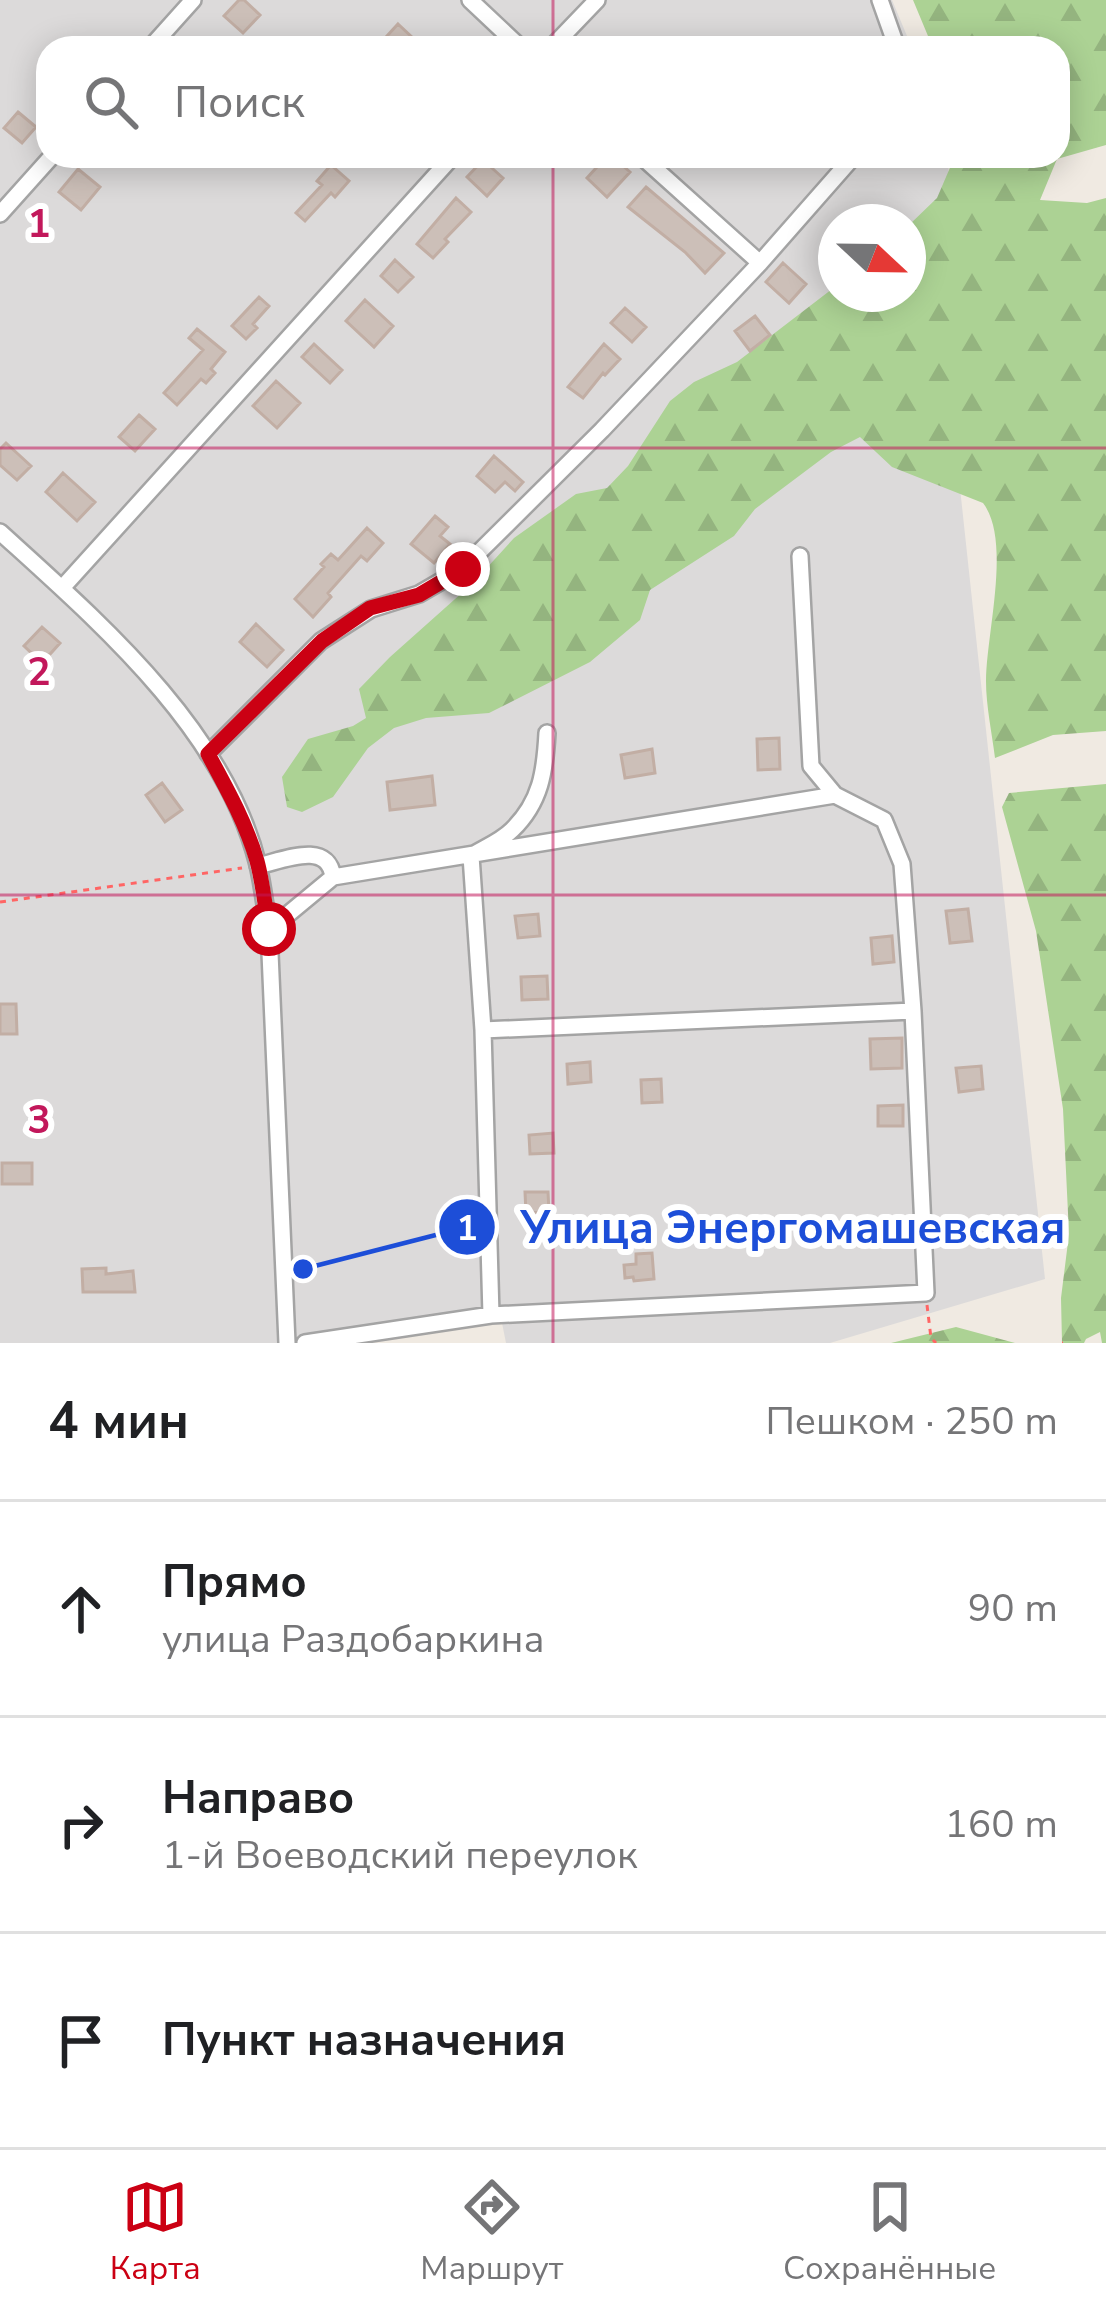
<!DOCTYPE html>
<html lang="ru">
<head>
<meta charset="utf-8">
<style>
  body { margin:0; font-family:"Nunito Sans",sans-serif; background:#f2f2f2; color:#202124 }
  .compass { position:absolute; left:818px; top:204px; width:108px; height:108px; border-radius:50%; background:#fff; box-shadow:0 6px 30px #0003; rotate:112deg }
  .stop { position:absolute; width:36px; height:36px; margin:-27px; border:9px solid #cb0013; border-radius:50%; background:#fff }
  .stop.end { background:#cb0013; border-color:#fff; box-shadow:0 3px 12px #0008 }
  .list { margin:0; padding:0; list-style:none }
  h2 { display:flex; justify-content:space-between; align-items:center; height:156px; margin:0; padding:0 48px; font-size:51px }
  h2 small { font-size:39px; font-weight:400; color:#757577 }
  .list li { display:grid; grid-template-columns:78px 1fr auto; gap:36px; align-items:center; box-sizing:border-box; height:216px; padding:0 48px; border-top:3px solid #e0e0e0 }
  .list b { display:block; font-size:45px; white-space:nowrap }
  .list p { margin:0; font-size:39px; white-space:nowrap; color:#757577 }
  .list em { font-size:39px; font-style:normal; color:#757577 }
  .icon { flex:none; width:66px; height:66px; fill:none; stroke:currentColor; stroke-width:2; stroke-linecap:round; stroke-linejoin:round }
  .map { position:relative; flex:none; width:1106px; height:1343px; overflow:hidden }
  .search { position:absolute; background:#fff; box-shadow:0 6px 30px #0003; left:36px; right:36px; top:36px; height:132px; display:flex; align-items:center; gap:30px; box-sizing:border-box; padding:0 42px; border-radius:36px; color:#757577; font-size:45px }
  .sheet { height:804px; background:#fff }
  nav { display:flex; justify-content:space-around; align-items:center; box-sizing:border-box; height:168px; border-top:3px solid #e0e0e0; background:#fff; font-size:33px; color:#757577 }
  nav a { display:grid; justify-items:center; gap:6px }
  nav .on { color:#cb0013 }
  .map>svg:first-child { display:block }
</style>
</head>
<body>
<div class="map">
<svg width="1106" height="1343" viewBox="0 0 1106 1343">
  <defs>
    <pattern id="forest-firs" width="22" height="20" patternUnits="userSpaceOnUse" patternTransform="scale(3)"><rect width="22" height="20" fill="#acd294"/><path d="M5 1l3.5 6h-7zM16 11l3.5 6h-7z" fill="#94b47f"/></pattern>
  </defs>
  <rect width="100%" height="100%" fill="#f0eae2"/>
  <path fill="#dcdada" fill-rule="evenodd" d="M0,0H892L912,48H48V156H948L957,460L1045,1279L830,1343H506L501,1318L358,1343H0ZM836,222H908V294H836Z"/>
  <path fill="url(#forest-firs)" d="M913,0H1106V145L1057,159L1040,200L1087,203L1106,198V731L1053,735L995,758C992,733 986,706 986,681C986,634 1012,541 983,503L892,467L860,437L831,452L755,509L734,536L650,590L640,620L590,662L489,713L426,718L394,728L368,748L333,797L302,812L287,807L282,777L308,739L353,726L366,718L359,689L390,657L473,583L514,538L576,494L607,488L628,466L670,401L694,382L737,362L836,286V294H908V226L937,198L955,156H1058V48H933Z
    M1106,784V1343H1102L1100,1332L1086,1339L1084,1343H1062L1061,1298L1069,1234L1063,1109L1036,931L1002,807L1009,793Z
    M956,1327L1015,1343H891Z"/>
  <path fill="#ccbfb8" stroke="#c2aea4" stroke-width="3" d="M239,0H244L260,15L243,33L224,16Z
    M398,24L415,40L409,48H376Z
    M18,112L36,127L22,143L4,128Z
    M607,156H612L630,172L607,197L587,178Z
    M483,160L503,178L487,196L467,177Z
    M331,165L349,181L335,197L331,193L305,221L296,213L322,185L317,181Z
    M78,169L100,187L81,210L59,192Z
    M646,187L724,253L705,273L685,252L628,207Z
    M456,198L471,212L445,239L448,242L433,258L417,244Z
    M395,260L413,277L398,292L381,276Z
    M783,263L806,284L789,303L766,282Z
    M259,297L269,306L253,324L257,328L246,339L232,326Z
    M365,300L393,326L374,347L346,321Z
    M625,308L646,327L632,342L611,323Z
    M755,316L770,335L750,351L735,331Z
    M197,329L225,352L211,369L215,373L206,383L201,379L177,405L164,393L203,350L189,338Z
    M314,344L342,370L330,383L302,357Z
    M604,344L620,359L605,375L603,373L583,398L568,387Z
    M276,381L300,403L277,428L253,406Z
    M139,415L155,429L135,451L119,437Z
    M6,443L31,466L17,480L0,465V449Z
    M494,456L523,482L515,491L505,482L495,492L477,476Z
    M63,473L95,502L77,521L46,492Z
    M435,516L448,527L440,536L450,544L434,563L411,544Z
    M367,528L383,543L367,561L361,556L328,593L331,597L313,617L295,599L324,567L321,564L331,554L338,560Z
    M256,624L283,650L267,667L240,642Z
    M42,627L60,643L42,663L24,646Z
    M779,738L780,769L758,770L757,739Z
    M652,749L655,773L625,778L621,755Z
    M432,776L435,805L390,810L387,782Z
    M162,783L182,810L165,822L146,795Z
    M968,909L972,941L950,943L946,911Z
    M538,914L540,936L518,938L515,916Z
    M892,936L894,962L873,964L871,938Z
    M547,976L548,999L522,1000L521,977Z
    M0,1004H16L17,1034H0Z
    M902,1038V1068L871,1069L870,1039Z
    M590,1062L591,1082L568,1084L567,1064Z
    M981,1066L983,1089L959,1092L956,1068Z
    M661,1079L662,1102L642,1103L641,1080Z
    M903,1105V1126H878V1106Z
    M553,1133L554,1153L530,1154L529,1135Z
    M2,1163H32V1184H2Z
    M525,1192H548L549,1212L526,1213Z
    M652,1253L654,1279L634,1281L633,1277L625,1278L624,1265L636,1264V1254Z
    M106,1268V1274L133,1271L135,1292H83L82,1269Z"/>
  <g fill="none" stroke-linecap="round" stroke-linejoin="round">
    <defs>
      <path id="minor" d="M470,0L521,48
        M880,0L897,48
        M150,48L193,0
        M551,48L597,0
        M641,156L760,263
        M0,214L52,156
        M0,532C99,622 225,730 258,865C263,886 265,908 269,930L287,1343
        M800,556L811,766L835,795
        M62,588L453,156
        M208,754L321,641L371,609L419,594L462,569L602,430L760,263L854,156
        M258,866C284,860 328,840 333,877
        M269,930L333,877L835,795L884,820L902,864L913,1011L926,1293L491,1315L305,1343
        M483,1030L913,1011
        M491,1315L483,1030L471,856C484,848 501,841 512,830C541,802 545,771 547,733"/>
    </defs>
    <use href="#minor" stroke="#a4a4a4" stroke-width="20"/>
    <path stroke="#ff6564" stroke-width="3" stroke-dasharray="6 6" stroke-linecap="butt" d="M0,902L242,868
      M927,1305L931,1338L936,1343
      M1062,1343H1063"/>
    <use href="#minor" stroke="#fff" stroke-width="15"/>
  </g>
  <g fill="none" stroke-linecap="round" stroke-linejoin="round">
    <path stroke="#cb0013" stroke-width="15" d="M269,929C265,907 263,883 257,861C246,823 227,789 208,754L322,641L370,608L419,595L463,569"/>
  </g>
  <path fill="none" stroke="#c2185b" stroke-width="3" stroke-opacity="0.55" d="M553,0V48M553,156V1343M0,448H1106M0,895H1106"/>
  <g font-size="39" text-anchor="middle" font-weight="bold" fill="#c2185b" stroke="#fff" stroke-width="12" stroke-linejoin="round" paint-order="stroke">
    <text x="39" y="237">1</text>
    <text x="39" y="685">2</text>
    <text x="39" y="1133">3</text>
  </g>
  <path fill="none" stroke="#1d4ed8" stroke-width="4.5" d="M303 1269L467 1227"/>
  <g fill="#1d4ed8" stroke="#fff" stroke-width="4.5">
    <circle cx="303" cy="1269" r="12"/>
    <circle cx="467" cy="1227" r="30"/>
  </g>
  <g font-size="36" text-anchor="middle" font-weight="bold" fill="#fff">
    <text x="467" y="1240">1</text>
  </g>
  <g font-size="45" text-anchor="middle" font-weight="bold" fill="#1d4ed8" stroke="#fff" stroke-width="12" stroke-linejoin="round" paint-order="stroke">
    <text x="793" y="1243">Улица Энергомашевская</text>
  </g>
</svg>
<svg class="compass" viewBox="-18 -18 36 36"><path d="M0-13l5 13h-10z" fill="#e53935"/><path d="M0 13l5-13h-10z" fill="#757577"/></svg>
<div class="stop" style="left:269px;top:929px"></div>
<div class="stop end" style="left:463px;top:569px"></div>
<div class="search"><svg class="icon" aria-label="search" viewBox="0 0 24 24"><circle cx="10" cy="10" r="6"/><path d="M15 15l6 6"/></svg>Поиск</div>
</div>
<section class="sheet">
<h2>4 мин<small>Пешком · 250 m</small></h2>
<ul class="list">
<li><svg class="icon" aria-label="ahead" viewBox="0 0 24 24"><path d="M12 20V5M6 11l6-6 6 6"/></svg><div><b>Прямо</b><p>улица Раздобаркина</p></div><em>90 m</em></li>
<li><svg class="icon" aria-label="right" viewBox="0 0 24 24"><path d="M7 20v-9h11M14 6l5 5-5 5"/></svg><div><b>Направо</b><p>1-й Воеводский переулок</p></div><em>160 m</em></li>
<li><svg class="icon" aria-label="arrive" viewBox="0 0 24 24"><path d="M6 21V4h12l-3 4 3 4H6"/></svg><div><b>Пункт назначения</b></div></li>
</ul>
</section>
<nav>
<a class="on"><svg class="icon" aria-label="map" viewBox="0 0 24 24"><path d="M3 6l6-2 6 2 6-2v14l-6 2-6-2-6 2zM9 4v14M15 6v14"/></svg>Карта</a>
<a><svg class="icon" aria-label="directions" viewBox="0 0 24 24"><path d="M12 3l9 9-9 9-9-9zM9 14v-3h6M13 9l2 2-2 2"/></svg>Маршрут</a>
<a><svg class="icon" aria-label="saved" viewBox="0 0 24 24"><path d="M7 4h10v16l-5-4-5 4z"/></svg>Сохранённые</a>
</nav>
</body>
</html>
